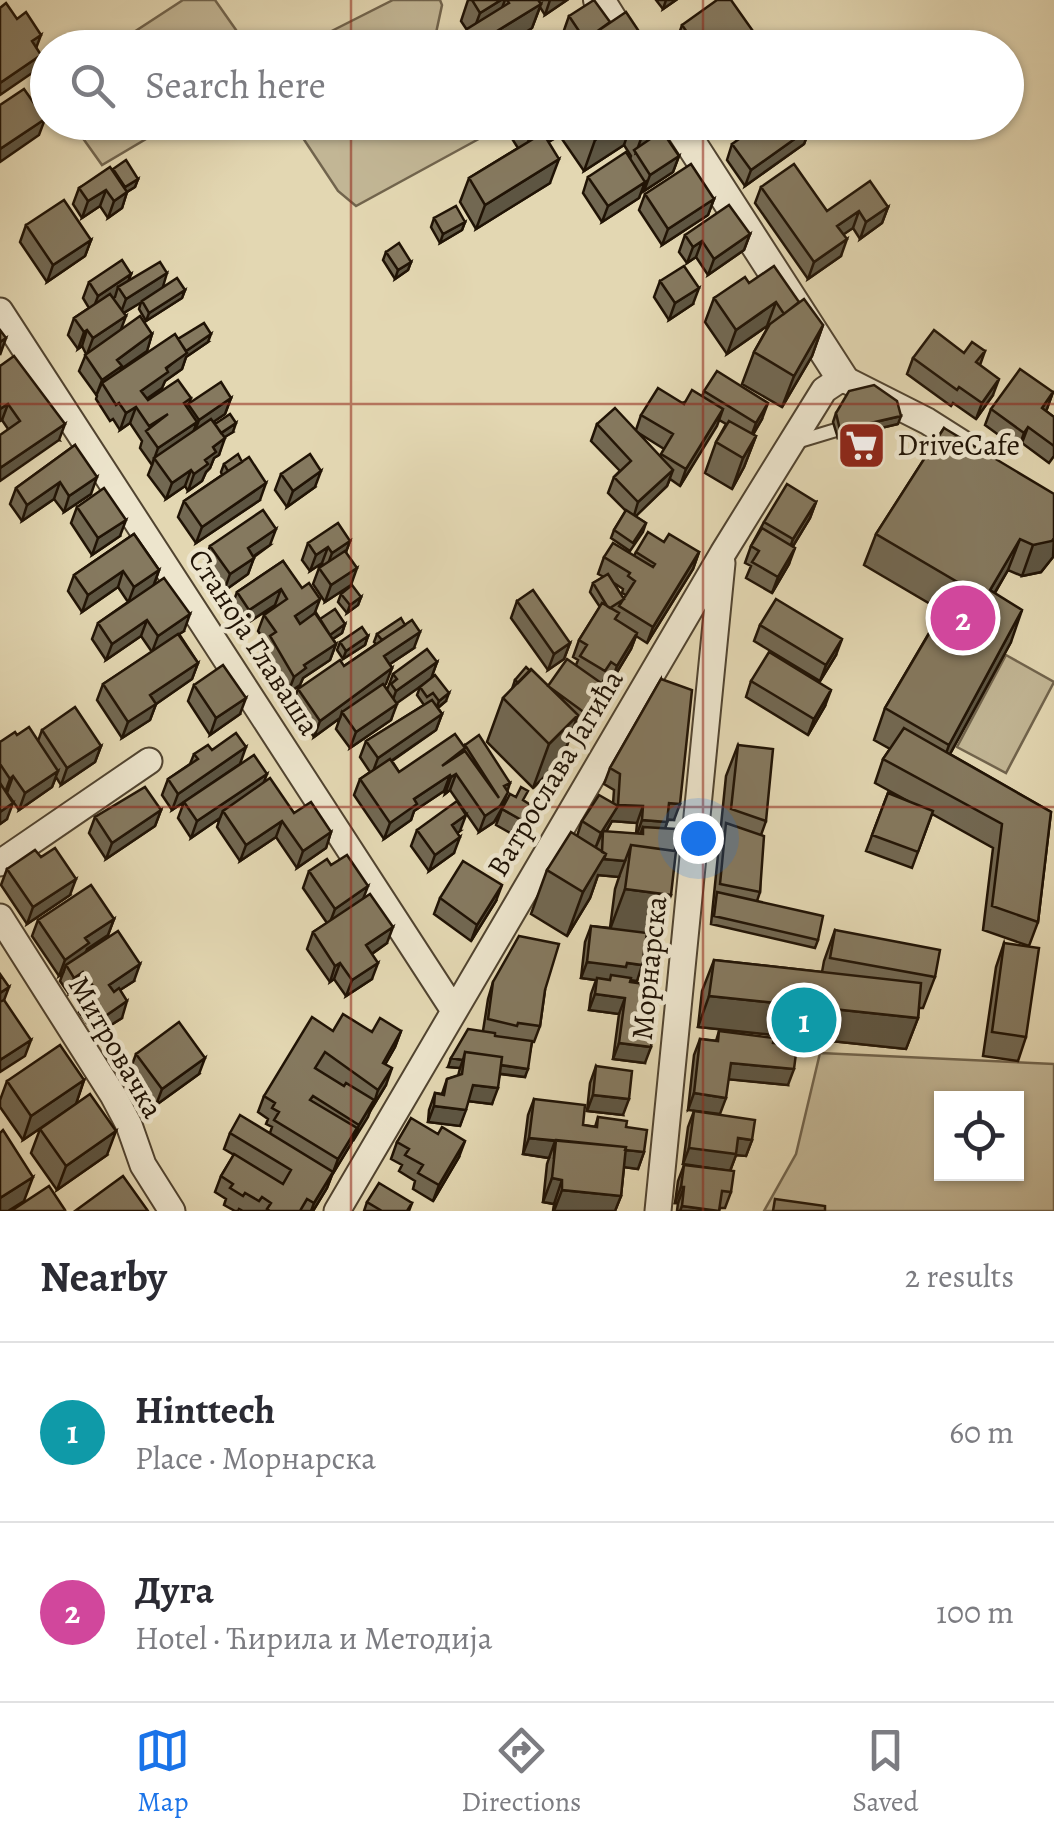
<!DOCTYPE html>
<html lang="en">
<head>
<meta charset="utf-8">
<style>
  body { margin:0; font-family:Alegreya,serif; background:#f7f7f7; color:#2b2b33 }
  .controls { position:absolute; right:30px; bottom:30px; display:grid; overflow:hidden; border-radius:0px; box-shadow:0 2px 8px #0004 }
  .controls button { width:90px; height:90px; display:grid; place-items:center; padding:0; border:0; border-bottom:2px solid #e1e1e2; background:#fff; color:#2b2b33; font:50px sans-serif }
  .you { position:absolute; left:698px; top:838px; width:35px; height:35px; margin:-25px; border:8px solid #fff; border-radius:50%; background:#1a73e8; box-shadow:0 0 0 15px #1a73e833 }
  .badge { display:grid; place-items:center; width:65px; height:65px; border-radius:50%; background:#1a73e8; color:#fff; font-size:32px; font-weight:700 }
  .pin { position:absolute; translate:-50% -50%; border:5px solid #fff; box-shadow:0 2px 10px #0006 }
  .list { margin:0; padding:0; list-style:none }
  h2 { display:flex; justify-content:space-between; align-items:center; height:130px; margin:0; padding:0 40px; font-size:42px }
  h2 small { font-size:32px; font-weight:400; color:#7c7c81 }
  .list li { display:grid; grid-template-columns:65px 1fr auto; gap:30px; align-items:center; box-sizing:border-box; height:180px; padding:0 40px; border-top:2px solid #e1e1e2 }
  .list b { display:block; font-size:38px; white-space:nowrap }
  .list p { margin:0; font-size:32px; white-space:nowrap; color:#7c7c81 }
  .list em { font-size:32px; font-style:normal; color:#7c7c81 }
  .icon { flex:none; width:55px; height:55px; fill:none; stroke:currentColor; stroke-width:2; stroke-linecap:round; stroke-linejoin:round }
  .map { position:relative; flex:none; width:1054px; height:1211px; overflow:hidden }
  .search { position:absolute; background:#fff; box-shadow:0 2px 8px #0004; left:30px; right:30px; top:30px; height:110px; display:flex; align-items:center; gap:25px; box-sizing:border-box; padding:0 35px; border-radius:55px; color:#7c7c81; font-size:38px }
  .sheet { height:490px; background:#fff }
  nav { display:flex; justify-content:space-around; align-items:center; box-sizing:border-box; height:140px; border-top:2px solid #e1e1e2; background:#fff; font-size:28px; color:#7c7c81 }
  nav a { display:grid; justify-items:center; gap:5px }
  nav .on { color:#1a73e8 }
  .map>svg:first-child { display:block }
</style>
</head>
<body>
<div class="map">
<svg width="1054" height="1211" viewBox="0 0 1054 1211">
  <rect width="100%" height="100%" fill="#e3d7b2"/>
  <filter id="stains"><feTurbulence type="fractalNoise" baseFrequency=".002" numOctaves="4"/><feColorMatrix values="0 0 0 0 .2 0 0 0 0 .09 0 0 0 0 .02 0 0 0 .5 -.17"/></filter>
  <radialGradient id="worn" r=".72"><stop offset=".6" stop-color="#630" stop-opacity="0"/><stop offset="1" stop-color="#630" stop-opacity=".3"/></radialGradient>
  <path fill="#c2b695" stroke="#71644d" stroke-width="2.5" fill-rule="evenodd" d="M183,0H215L248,47H111Z
    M393,0H440L442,5L433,47H300Z
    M72,123H173L102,165Z
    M293,123H508L356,206L338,191Z
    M1006,655L1054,682L1006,773L957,747Z
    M820,1053L1054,1064V1211H764L796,1154ZM942,1098H1016V1174H942Z"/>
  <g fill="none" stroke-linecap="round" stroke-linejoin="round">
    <defs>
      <path id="service" d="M793,443L836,430"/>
      <path id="minor" d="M0,311L453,1009
        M0,863L149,761
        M0,917L113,1095L129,1125L143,1165L172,1211
        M337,1211L723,553L824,390L842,378L927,421L968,447
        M658,1211L722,563"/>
      <path id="tertiary" d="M599,0L629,48
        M677,122L842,378"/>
    </defs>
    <use href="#service" stroke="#514430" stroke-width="16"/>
    <use href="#minor" stroke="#514430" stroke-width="29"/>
    <use href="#tertiary" stroke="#514430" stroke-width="34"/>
    <use href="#service" stroke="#ede5cd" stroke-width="12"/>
    <use href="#minor" stroke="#ede5cd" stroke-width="25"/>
    <use href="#tertiary" stroke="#ede5cd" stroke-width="30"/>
  </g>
  <path fill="#726852" stroke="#201305" stroke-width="2.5" fill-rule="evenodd" d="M468,0H567L545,15L540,7L532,28L501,48H461L467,30L461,21Z
    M656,0H676L663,9Z
    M569,16L610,22L648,45L647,48H573L563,33Z
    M682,25L755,34L750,48H674Z
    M516,122H563L559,136L548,142L550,183L476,229L460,202L469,178L518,148L511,137Z
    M568,122H672L666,137L679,156L673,172L644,191L642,188L639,198L602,222L583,193L588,177L630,159L631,156L624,145L584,171L562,139Z
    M810,128L804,144L745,186L727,160L732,144Z
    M113,170L138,179L135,187L127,192L122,208L108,218L100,206L82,218L73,204L79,188Z
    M761,187L827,211L888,207L882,223L860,239L853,228L843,234L841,256L808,279L755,203Z
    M645,194L714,199L708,215L662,245L639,210Z
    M434,218L465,222L462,230L440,243L431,227Z
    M26,225L91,240L85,256L47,282L20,242Z
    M750,234L744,250L708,275L696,257L687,263L679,252L685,235Z
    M386,252L411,262L408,270L395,279L383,260Z
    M131,274L128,281L185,290L182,298L146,321L139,309L141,302L124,313L121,330L152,334L147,351L121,370L178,339L208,342L186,357L182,369L165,381L162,388L147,399L148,400L191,398L189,404L231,398L225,414L213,422L233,432L224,437L219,455L214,458L210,468L206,472L202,481L188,491L185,486L166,499L148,475L152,465L140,448L142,441L130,423L120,430L113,419L110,421L96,399L97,396L79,371L86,354L82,346L78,349L68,335L74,318L89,308L83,298L89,282Z
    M660,281L693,304L669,320L654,297Z
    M749,283L799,302L823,325L812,356L782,407L742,384L754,352L768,327L767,326L727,354L705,322L714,298Z
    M985,351L980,365L993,395L976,419L953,403L951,406L907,374L913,358Z
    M0,366L59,440L8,429L2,420Z
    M704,391L762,419L753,435L756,436L744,467L732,489L705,473L716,442L726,424L719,420L680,486L670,479L667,486L635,516L646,523L643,532L630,551L611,538L614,530L626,511L608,493L614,477L620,471L591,441L597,424L636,430L641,415L702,397ZM637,432L664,449L660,457Z
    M1053,392L1046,411L1054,417V456L1049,463L1022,443L1018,449L985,425L991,409Z
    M836,413L898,424L876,429L882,445L879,453L857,460L852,438L854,435L838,438L833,422Z
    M944,428L1053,557L1041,572L1022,576L1008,570L995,593L1011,642L950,754L1051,812L1038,922L1029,946L983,930L993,848L932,814L912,868L866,851L888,793L908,801L875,783L883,759L890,749L874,740L885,708L942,611L864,565L876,534Z
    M75,445L91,494L64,512L54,499L22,521L10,504L16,488Z
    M242,462L260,500L196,543L178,517L184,501L222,475L221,472L224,464Z
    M281,474L315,487L287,507L275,490Z
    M816,502L810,518L793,546L789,564L772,593L746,578L751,566L745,563L751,546L764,522Z
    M77,507L120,536L92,555L71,523Z
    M134,534L159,570L154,585L184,631L179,634L198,663L192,679L156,704L150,720L122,738L97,700L103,684L152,652L141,636L106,660L92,639L98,623L128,602L118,587L82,612L68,591L74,575Z
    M350,541L346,552L351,585L325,602L313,584L319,568L323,565L322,563L310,571L302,560L308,543Z
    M664,542L699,552L693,569L647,643L636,636L631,649L611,682L605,678L602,683L604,685L599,701L579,729L574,726L562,759L533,788L487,742L503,698L512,689L515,680L548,686L576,665L578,660L573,657L579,640L600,607L590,592L593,583L604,577L598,574L604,557L634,556L636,552ZM614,583L623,589L622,593L626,595L623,599Z
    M270,545L254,557L248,574L224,591L204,562L210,546Z
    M283,561L320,619L345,624L342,633L333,639L336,644L330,660L303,678L300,685L288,693L264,652L267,644L258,631L264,615L276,607L275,605L243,626L231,608L237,592Z
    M341,594L361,597L358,605L347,613L338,602Z
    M517,601L570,643L564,659L548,670L511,618Z
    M760,625L836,655L820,681L754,641Z
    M377,634L414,648L390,664L392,668L384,685L387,690L393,674L437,662L431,678L446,701L438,708L442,714L436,730L392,761L399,772L464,747L465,745L507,791L502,808L494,822L479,832L450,790L445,794L444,791L414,811L411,820L384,839L354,795L360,779L370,772L360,757L366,741L424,705L417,695L420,687L422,685L396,703L391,720L350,748L336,729L340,718L314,737L292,705L298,689L344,666L376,644L374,642Z
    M368,636L365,645L343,659L337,650L340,642Z
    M661,679L674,820H668L665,828L655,939L646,937L637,981L630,980V982L642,1001L645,1063L613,1059L619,1014L589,1010L591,994L596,980L581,978L585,942L591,926L610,928L615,889L619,877L598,875L590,898L567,936L531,914L547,870L577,836L582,821L613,804L614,790L604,784L610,768ZM612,821L637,823L636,834L606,832Z
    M751,681L825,706L808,735L746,697Z
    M194,685L240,714L210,735L188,701Z
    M42,730L101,746L95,762L61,785L56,777L52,787L19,810L7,793V819L0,824V742L17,735L38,741Z
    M738,745L766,821L761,835L760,892L757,901L818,940L815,948L711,924L726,776Z
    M212,750L240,764L172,810L162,795L168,779L190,764L194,754Z
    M263,783L294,813L331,832L326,848L297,868L276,837L240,861L217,827L220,818L191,838L178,818L184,802Z
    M502,809L534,827L526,842L496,825Z
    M161,810L155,826L106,859L89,833L95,817Z
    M417,830L460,831L457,833L454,853L429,871L411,846Z
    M331,865L364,898L387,943L372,954V979L346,996L334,979L330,982L307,949L313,932L327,923L303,888L309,871Z
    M7,869L70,895L27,924L1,885Z
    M440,898L496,901L471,941L434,914Z
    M114,919L108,935L87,949L86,952L134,981L120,990L122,1018L95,1035L79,1012L84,998L77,989L69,994L60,981L63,973L59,976L32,936L38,920Z
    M835,930L935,977L923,1008H919L918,1018L906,1049L698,1027L702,991L714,960L822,972L824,961Z
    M1004,943L1026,1037L1018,1061L983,1056L996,967Z
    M493,982L545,990L540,1026L534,1042H532L525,1077L500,1074L492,1104L468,1101L460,1126L428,1122L429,1110L435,1093L442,1094L447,1079L458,1076L460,1068L448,1067L483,1031L488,999Z
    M333,1031H401L395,1047L385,1064L386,1085L332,1175L327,1188L313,1211H243L239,1209L238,1211H235L224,1205L226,1199L215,1192L221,1176L234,1155L224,1149L230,1133H270L272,1127L266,1124L268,1119L258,1112L264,1096Z
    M719,1031L773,1043L788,1085L728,1079L688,1110L694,1055L700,1039L716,1041Z
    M136,1054L199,1074L156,1105L130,1070Z
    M596,1066L623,1115L587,1111L590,1083Z
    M84,1080L76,1104L23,1140L0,1107V1100L7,1081Z
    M534,1099L583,1125L595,1127L598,1117L626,1127L644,1152L638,1169L624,1167L621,1196L615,1211H553L554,1204L543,1202L547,1164L549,1158L523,1154L528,1115Z
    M694,1111L752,1140L746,1156L736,1155L730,1171L683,1164L688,1127Z
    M40,1129L107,1155L57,1190L31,1153Z
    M397,1142L459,1157L433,1201L413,1189L415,1181L399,1171L402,1165L391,1159Z
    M684,1165L731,1192L725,1208H720L719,1211H677L678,1203H675L678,1181Z
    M367,1202L412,1203L409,1211H364Z"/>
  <path fill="#5d5542" stroke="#201305" stroke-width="2.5" d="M501,0H505L497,21L471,37L480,13Z
    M550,0H567L545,15Z
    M666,0H676L663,9Z
    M541,4L532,28L501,48H475L476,44Z
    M755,34L750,48H736Z
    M41,35L35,51L32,41Z
    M41,55L35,71L0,95V83Z
    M45,119L39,135L0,162V149Z
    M560,122H563L559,136L523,157L529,141Z
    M622,122H632L624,145L584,171L595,140Z
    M652,122H672L667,137L636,153L645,127Z
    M810,128L804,144L745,186L751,170Z
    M679,156L673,172L644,191L650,175Z
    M559,159L550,183L476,229L485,205Z
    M138,179L135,187L122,195L125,187Z
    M645,182L639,198L602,222L608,206Z
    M106,190L100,206L82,218L88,201Z
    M127,192L122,208L108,218L114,201Z
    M714,199L708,215L662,245L668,229Z
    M888,207L882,223L860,239L866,222Z
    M859,211L853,228L831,243L837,226Z
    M465,222L462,230L440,243L443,234Z
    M750,234L744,250L708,275L714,259Z
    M847,239L841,256L808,279L814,262Z
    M91,240L85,256L47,282L53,265Z
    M702,241L696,257L687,263L693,247Z
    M411,262L408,270L395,279L398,270Z
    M167,273L162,290L120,315L126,299Z
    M131,274L125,290L118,287L115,297L92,312L98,296Z
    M699,288L693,304L669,320L675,303Z
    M185,290L182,298L146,321L149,313Z
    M776,302L767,326L727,354L736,330Z
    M126,316L120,332L87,354L93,338Z
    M823,325L812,356L782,407L794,376Z
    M87,330L82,346L78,349L84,332Z
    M152,334L147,351L121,369L116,383H102L96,396L102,380L117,360Z
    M211,334L208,342L186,357L182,369L165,381L162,388L135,407L141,391L186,351Z
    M6,338L0,355V342Z
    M999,379L993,395L976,419L982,403Z
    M1053,392L1047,409L1036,424L1042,408Z
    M231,398L225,414L193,436L199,420Z
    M768,403L762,419L750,439L756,423Z
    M8,404L2,420L0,421V409Z
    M136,407L130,423L120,430L126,413Z
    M723,409L717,426L680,486L686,469Z
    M901,416L898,424L856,434L855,430L854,435L838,438L840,430Z
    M197,422L191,438L154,458L152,465L158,448Z
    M236,423L233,432L217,442L220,434Z
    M65,424L59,440L0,481V468Z
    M1028,427L1022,443L1018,449L1024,433Z
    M756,436L744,467L732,489L743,458Z
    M225,438L219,455L214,458L210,468L206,472L202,481L188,491L194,474L213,447Z
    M882,445L879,453L857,460L860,452Z
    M191,470L185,486L166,499L172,483Z
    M673,470L667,486L633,519L638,502Z
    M321,471L315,487L287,507L293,491Z
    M97,477L91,494L64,512L69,496Z
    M60,482L54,499L22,521L27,505Z
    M266,483L260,500L196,543L202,527Z
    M816,502L810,518L787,556L793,539Z
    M126,520L120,536L92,555L98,538Z
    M276,529L270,545L242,564L248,548Z
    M1054,538L1053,557L1041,572L1022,576L1033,545Z
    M1020,539L1008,570L978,621L990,590Z
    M350,541L344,557L326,569L332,553Z
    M328,547L322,563L310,571L316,555Z
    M795,548L789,564L772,593L778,577Z
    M699,552L693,569L647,643L653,627Z
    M254,558L248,574L224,591L230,574Z
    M357,568L351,585L325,602L331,585Z
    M159,570L153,587L128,603L134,587Z
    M123,571L118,587L82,612L88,595Z
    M281,589L275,605L243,626L249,610Z
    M361,597L358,605L347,613L350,605Z
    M320,599L314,615L289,633L295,616Z
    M1022,610L1011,642L938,776L949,745Z
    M190,614L184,631L152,652L158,636Z
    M147,620L141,636L106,660L112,644Z
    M345,624L342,633L325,644L328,636Z
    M420,632L414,648L378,672L384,656Z
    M637,633L631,649L611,682L617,666Z
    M368,636L365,645L343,659L346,651Z
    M842,639L836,655L820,681L826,665Z
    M570,643L564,659L548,670L554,654Z
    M336,644L330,660L303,678L300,685L288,693L294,677L304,665Z
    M437,662L431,679L390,708L396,691Z
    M198,663L192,679L156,704L150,720L122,738L128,722L150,695Z
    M392,668L386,684L344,715L342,712L340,718L314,737L320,721Z
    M604,685L599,701L579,729L585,713Z
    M831,690L825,706L808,735L814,719Z
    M449,693L446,701L436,709L439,701Z
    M246,698L240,714L210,735L216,718Z
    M397,704L391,720L350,748L356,732Z
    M442,714L436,730L372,774L378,758Z
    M578,715L562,759L533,788L549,744Z
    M101,746L95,762L61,785L67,768Z
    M246,747L240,764L172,810L178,794Z
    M58,771L52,787L19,810L25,793Z
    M267,774L261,790L223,811L220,818L191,838L197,821Z
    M456,774L450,790L445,794L451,777Z
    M450,775L444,791L414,811L411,820L384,839L390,823L414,799Z
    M13,776L7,793L4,795L10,779Z
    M510,783L502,808L494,822L479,832L485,816L504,786Z
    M13,803L7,819L0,824V812Z
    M669,803L680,804L674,820L663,819Z
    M618,805L643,806L637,823L612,821L603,837V831L595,849L601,833Z
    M161,810L155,826L106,859L112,843Z
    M540,811L534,827L526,842L532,826Z
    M466,815L460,831L446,841L452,825Z
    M642,820L667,822L662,839L643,827L639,837H636Z
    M282,821L276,837L240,861L246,845Z
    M331,832L326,848L297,868L303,851Z
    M460,837L454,853L429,871L435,855Z
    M602,859L625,861L619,877L598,875L590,898L567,936L583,892Z
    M76,879L70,895L27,924L33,907Z
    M502,885L496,901L471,941L477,925Z
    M368,886L362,902L329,925L335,909Z
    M625,889L671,895L655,939L609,932Z
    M114,919L108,935L87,949L83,960L66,965L63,973L59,976L65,960L85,938Z
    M393,927L387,943L360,962L366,945Z
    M587,962L627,963L642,965L637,981L622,979L609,982L581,978Z
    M340,963L334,979L330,982L335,966Z
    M378,963L372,979L346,996L352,980Z
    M140,964L134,981L103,1001L109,985Z
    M83,972L77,989L69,994L74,978Z
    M9,987L3,1003L0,1005V993Z
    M595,994L625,998L619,1014L589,1010Z
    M709,996L918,1018L906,1049L698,1027Z
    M127,1001L122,1018L95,1035L101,1019Z
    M401,1031L395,1047L377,1079L383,1063Z
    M31,1040L25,1056L0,1072V1060Z
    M619,1043L651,1047L645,1063L613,1059Z
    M205,1058L199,1074L156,1105L162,1089Z
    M451,1058L463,1060L460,1068L448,1067Z
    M464,1060L528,1069L525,1077L463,1069Z
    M731,1063L794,1069L788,1085L725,1079Z
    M392,1068L386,1085L373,1106L378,1090Z
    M84,1080L76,1104L23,1140L31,1116Z
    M473,1085L498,1088L492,1104L467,1101Z
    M694,1093L726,1098L720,1114L688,1110Z
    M593,1095L629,1099L623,1115L587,1111Z
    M374,1100L368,1117L353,1141L359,1125Z
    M434,1106L466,1110L460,1126L428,1122Z
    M357,1128L351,1144L332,1175L338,1159Z
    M116,1131L107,1155L57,1190L66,1166Z
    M529,1138L555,1141L549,1158L523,1154Z
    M738,1138L752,1140L746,1156L736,1155L730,1171L683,1164L689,1148Z
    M465,1141L459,1157L433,1201L439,1185Z
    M555,1141L644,1152L638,1169L554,1158Z
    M333,1172L327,1188L313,1211H311L314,1203Z
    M33,1177L24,1201L8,1211H0V1198Z
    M552,1178L562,1180L554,1204L543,1202Z
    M681,1187H684L678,1203H675Z
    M562,1190L621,1196L615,1211H554Z
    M682,1206L719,1211H680Z"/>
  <path fill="#85795f" stroke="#201305" stroke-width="2.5" d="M472,0H501L480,13Z
    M507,0H538L541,4L476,44L467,29L509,3Z
    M594,0L610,22L585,40L569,16Z
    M717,0H731L755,34L736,48H698L682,25Z
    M6,3L17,19L26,12L41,35L32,41L41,55L0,83V8Z
    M626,12L648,45L644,48H579L577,45Z
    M24,89L45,119L0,149V105Z
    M518,122H560L529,141Z
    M584,122H622L595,140Z
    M763,122H806L810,128L751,170L732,144Z
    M662,131L679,156L650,175L634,150Z
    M543,133L559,159L485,205L469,178Z
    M626,152L645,182L608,206L588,177Z
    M126,160L138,179L125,187L113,169Z
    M691,164L714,199L668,229L645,194Z
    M794,164L827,211L870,181L888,207L866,222L859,211L837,226L847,239L814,262L761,187Z
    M110,167L127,192L114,201L106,190L88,201L79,188Z
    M64,200L91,240L53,265L26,225Z
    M729,205L750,234L714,259L702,241L693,247L685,235Z
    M456,206L465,222L443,234L434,218Z
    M399,243L411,262L398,270L386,252Z
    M122,260L131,274L98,296L89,282Z
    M160,262L167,273L126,299L118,287Z
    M684,266L699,288L675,303L660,281Z
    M774,266L799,302L784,314L776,302L736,330L714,298L745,277L749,283Z
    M177,278L185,290L149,313L142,301Z
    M110,294L126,316L93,338L87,330L84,332L74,318Z
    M804,299L823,325L794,376L754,352L770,324Z
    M140,316L152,334L117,360L122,366L102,380L85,355Z
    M204,323L211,334L186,351L178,339Z
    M0,330L6,338L0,342Z
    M934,330L964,353L972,342L985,351L976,362L999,379L982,403L959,387L957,390L913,358Z
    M175,334L187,353L166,368L168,372L141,391L148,400L178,380L191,398L184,403L197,422L158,448L146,431L168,414L149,426L136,407L126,413L119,403L116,405L102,383Z
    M14,356L65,424L0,468V435L20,421L8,404L0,409V366Z
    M1020,369L1053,392L1042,408L1054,417V446L1028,427L1024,433L991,409Z
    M717,371L768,403L756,423L704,391Z
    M221,382L231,398L199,420L188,404Z
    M874,385L897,401L901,416L840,430L836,413L849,391Z
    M658,388L684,404L692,390L723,409L686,469L661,454L673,434L641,415Z
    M615,408L673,470L638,502L614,477L631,461L597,424Z
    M230,414L236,423L221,433L215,424Z
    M211,419L225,438L213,447L216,452L205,460L208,464L194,474L191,470L172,483L154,458Z
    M729,421L756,436L743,458L716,442Z
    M871,425L872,430L876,428L882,445L860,452L855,430Z
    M944,428L1054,494V538L1052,541L1033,545L1020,539L990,590L1022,610L949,745L885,708L959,583L876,534Z
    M75,445L97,477L69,496L60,482L27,505L16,488Z
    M238,454L242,462L228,471L224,464Z
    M310,454L321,471L293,491L281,474Z
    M249,457L266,483L202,527L184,501Z
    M787,484L816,502L793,539L764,522Z
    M104,488L126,520L98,538L77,507Z
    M263,510L276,529L248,548L254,558L230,574L210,546Z
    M626,510L646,523L633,543L614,530Z
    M338,523L350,541L332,553L328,547L316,555L308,543Z
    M762,528L795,548L778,577L752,562L759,551L751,546Z
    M648,532L664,542L669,534L699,552L653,627L619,606L635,581L628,576L630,573L604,557L613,543L653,567L655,564L636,552Z
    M134,534L159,570L134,587L123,571L88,595L74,575Z
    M345,551L357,568L331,585L319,568Z
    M283,561L302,588L309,583L320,599L295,616L300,624L315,613L336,644L304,665L306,668L294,677L270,636L276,632L264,615L287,599L281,589L249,610L237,592Z
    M608,574L624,599L610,608L607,606L593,583Z
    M164,578L190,614L158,636L147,620L112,644L98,623Z
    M352,585L361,597L350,605L341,594Z
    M533,590L570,643L554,654L517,601Z
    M776,599L842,639L826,665L760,625Z
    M602,603L619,613L615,619L637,633L617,666L611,662L605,671L580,656L587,645L579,640Z
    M335,609L345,624L330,635L320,619Z
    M401,618L405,625L382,640L377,634Z
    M412,620L420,632L384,656L392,668L320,721L298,689L340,660L344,666Z
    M362,627L368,636L346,651L340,642Z
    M178,634L198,663L150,695L156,704L128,722L103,684Z
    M427,649L437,662L396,691L391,684L397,679L393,674Z
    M769,652L831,690L814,719L751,681Z
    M567,659L604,685L585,713L548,686Z
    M223,665L246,698L216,718L194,685Z
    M526,667L530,671L518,683L515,680Z
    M531,669L578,715L549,744L503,698Z
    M435,675L449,693L439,701L433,693L427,697L420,687Z
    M661,679L692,690L680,804L669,803L667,822L642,820L643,806L618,805L620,774L610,768Z
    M383,684L397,704L356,732L342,712Z
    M432,700L442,714L378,758L366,741Z
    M75,707L101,746L67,768L42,730Z
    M29,727L58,771L25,793L13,776L10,779L0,764V742L15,732L17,735Z
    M904,728L1051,812L1038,922L992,906L1002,824L883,759Z
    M236,733L246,747L178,794L168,779L198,759L194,754L208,745L212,750Z
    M455,734L465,748L442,766L465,751L499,798L465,745L479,735L510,783L504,786L508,792L500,806L485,816L456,774L451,777L450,775L414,799L417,804L390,823L360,779L390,759L399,772Z
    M738,745L773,749L766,821L731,809Z
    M254,755L267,774L197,821L184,802Z
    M270,778L294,813L311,802L331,832L303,851L282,821L246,845L223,811Z
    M0,783L13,803L0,812Z
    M145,787L161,810L112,843L95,817Z
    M521,787L528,791L523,800L540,811L532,826L502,809L510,794L516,797Z
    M888,793L933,811L918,852L872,835Z
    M599,795L618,806L601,833L582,821Z
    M457,801L466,815L452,825L460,837L435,855L417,830Z
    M726,823L764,836L760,892L720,884Z
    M643,827L676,829L675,851L631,845L625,861L604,859L606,854L602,852L603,831L643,834Z
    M571,832L606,854L583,892L547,870Z
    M631,845L676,851L671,895L625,889Z
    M55,848L76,879L33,907L7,869L35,850L41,857Z
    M347,855L368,886L335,909L309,871L327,859L331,865Z
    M463,861L502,885L477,925L440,898Z
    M91,885L114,919L85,938L89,943L65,960L38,920Z
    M717,892L823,916L818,940L714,916Z
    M370,894L393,927L366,945L378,963L352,980L340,963L335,966L313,932Z
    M591,926L647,933L642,965L627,963L626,967L587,962Z
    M835,930L940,950L935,977L830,958Z
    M118,931L140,964L109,985L114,992L119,988L127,1001L101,1019L85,996L95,989L83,972L74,978L66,965Z
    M519,936L559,944L545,990L540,1026L518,1023L517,1026L488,1019L493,982Z
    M1004,943L1039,948L1026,1037L992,1032Z
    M714,960L921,983L918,1018L709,996Z
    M0,974L9,987L0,993Z
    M611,975L631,978L630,982L644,984L642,1001L657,1003L651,1047L619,1043L625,998L595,994L597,978L610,980Z
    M4,1000L31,1040L0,1060V1002Z
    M343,1014L372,1032L380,1018L401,1031L383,1063L392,1068L378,1090L325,1052L315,1068L344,1086L346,1083L374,1100L359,1125L313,1096L310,1100L357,1128L338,1159L274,1120L279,1112L272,1108L275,1103L264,1096L312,1017L333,1031Z
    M179,1022L205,1058L162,1089L136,1054Z
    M468,1029L495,1033V1036L532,1041L528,1069L501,1065L502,1057L465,1052L463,1060L451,1058Z
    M719,1031L774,1038L773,1043L797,1046L794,1069L731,1063L726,1098L694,1093L700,1039L718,1041Z
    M60,1045L84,1080L31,1116L7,1081Z
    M465,1052L502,1057L498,1088L473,1085L466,1110L434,1106L435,1093L444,1095L447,1079L462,1074Z
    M596,1066L632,1071L629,1099L593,1095Z
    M90,1094L116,1131L66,1166L40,1129Z
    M534,1099L585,1105L583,1125L597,1127L598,1117L627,1121L626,1127L647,1130L644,1152L625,1150L626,1147L529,1138Z
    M694,1111L755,1120L752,1140L738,1138L736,1154L689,1148Z
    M240,1115L333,1172L314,1203L307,1199L300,1211H270L267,1209L271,1203L262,1197L259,1201L245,1193L243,1196L230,1188L233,1184L221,1176L234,1154L283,1184L291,1170L230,1133Z
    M411,1118L438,1134L442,1127L465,1141L439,1185L418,1173L423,1165L405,1155L409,1149L397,1142Z
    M3,1130L33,1177L0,1198V1133Z
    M556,1140L626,1147L621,1196L562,1190V1180L552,1178Z
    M684,1165L734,1171L731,1192L722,1191L719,1211L682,1206L684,1187H681Z
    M123,1176L148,1211H75Z
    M379,1183L412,1203L407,1211H382L367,1202Z
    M49,1186L65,1210L63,1211H11Z
    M775,1199L825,1206V1211H773Z"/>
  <path fill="none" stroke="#8f2418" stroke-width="2.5" stroke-opacity="0.55" d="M351,0V48M703,0V48M351,122V1211M703,122V1211M0,404H1054M0,807H1054"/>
  <defs>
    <symbol id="supermarket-square" viewBox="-11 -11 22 22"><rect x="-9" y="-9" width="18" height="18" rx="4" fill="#8f2418" stroke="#ede5cd"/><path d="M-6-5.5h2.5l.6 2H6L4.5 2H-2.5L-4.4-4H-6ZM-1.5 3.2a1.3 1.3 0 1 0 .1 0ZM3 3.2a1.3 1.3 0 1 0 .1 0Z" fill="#fff"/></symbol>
  </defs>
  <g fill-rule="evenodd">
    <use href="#supermarket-square" x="834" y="418" width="55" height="55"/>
  </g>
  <g text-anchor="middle" stroke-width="9" stroke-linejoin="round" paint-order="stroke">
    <g font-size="30" fill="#201305" stroke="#ede5cd" text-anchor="start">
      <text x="897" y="455">DriveCafe</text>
    </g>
    <g font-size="30" fill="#201305" stroke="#ede5cd">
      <text transform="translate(254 642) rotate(57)" y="10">Станоја Главаша</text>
      <text transform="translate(555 773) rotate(-59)" y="10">Ватрослава Јагића</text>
      <text transform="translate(649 968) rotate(-84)" y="10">Морнарска</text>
      <text transform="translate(116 1047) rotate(60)" y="10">Митровачка</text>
    </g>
  </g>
  <rect width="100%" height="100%" filter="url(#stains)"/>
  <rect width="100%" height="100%" fill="url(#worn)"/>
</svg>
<div class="controls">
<button><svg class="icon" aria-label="locate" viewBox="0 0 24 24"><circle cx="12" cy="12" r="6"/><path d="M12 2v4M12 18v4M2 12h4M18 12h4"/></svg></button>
</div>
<div class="you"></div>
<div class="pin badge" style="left:804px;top:1020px;background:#0f9aa8">1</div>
<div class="pin badge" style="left:963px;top:618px;background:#d1479c">2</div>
<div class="search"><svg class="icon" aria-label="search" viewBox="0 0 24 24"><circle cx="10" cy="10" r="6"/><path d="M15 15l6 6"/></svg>Search here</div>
</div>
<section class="sheet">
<h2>Nearby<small>2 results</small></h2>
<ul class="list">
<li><span class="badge" style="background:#0f9aa8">1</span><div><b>Hinttech</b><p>Place · Морнарска</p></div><em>60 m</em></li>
<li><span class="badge" style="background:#d1479c">2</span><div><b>Дуга</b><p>Hotel · Ћирила и Методија</p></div><em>100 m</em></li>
</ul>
</section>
<nav>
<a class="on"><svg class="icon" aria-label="map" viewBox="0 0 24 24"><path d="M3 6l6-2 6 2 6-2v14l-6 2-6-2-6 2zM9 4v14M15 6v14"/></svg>Map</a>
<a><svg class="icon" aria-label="directions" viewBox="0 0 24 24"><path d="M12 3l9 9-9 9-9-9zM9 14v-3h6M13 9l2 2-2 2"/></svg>Directions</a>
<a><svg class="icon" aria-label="saved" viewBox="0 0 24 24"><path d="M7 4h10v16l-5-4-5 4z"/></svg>Saved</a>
</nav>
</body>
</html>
